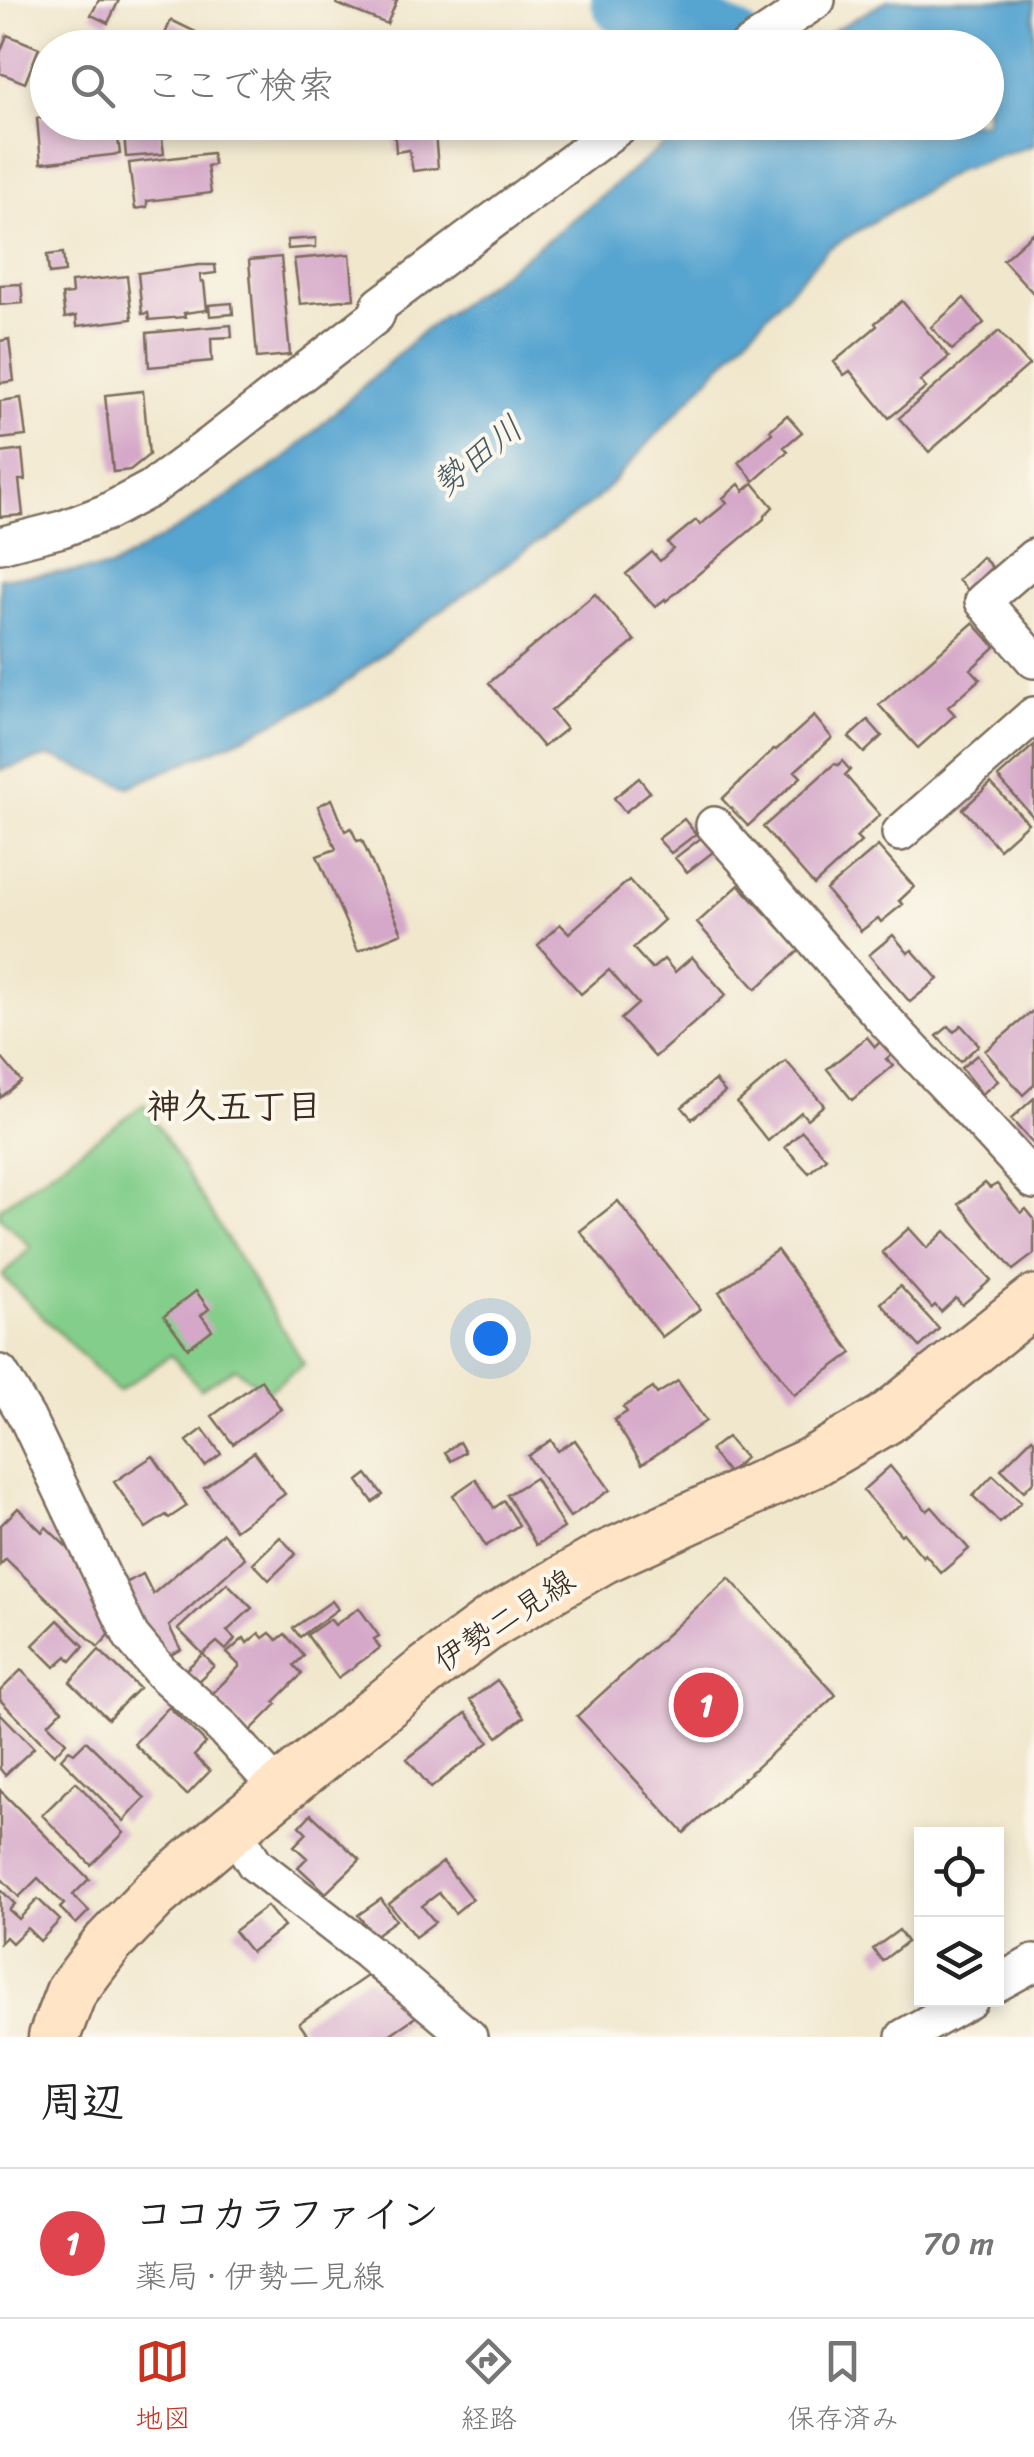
<!DOCTYPE html>
<html lang="ja">
<head>
<meta charset="utf-8">
<style>
  body { margin:0; font-family:Sriracha,"Klee One",sans-serif; background:#f6f6f6; color:#222 }
  .controls { position:absolute; right:30px; bottom:30px; display:grid; overflow:hidden; border-radius:0px; box-shadow:0 5px 15px #0003 }
  .controls button { width:90px; height:90px; display:grid; place-items:center; padding:0; border:0; border-bottom:2px solid #e0e0e0; background:#fff; color:#222; font:50px sans-serif }
  .you { position:absolute; left:490px; top:1338px; width:35px; height:35px; margin:-25px; border:8px solid #fff; border-radius:50%; background:#1a73e8; box-shadow:0 0 0 15px #1a73e833 }
  .badge { display:grid; place-items:center; width:65px; height:65px; border-radius:50%; background:#c8321e; color:#fff; font-size:32px; font-weight:700 }
  .pin { position:absolute; translate:-50% -50%; border:5px solid #fff; box-shadow:0 2px 10px #0006 }
  .list { margin:0; padding:0; list-style:none }
  h2 { display:flex; justify-content:space-between; align-items:center; height:130px; margin:0; padding:0 40px; font-size:42px }
  h2 small { font-size:32px; font-weight:400; color:#767676 }
  .list li { display:grid; grid-template-columns:65px 1fr auto; gap:30px; align-items:center; box-sizing:border-box; height:150px; padding:0 40px; border-top:2px solid #e0e0e0 }
  .list b { display:block; font-size:38px; white-space:nowrap }
  .list p { margin:0; font-size:32px; white-space:nowrap; color:#767676 }
  .list em { font-size:32px; font-style:normal; color:#767676 }
  .icon { flex:none; width:55px; height:55px; fill:none; stroke:currentColor; stroke-width:2; stroke-linecap:round; stroke-linejoin:round }
  .map { position:relative; flex:none; width:1034px; height:2037px; overflow:hidden }
  .search { position:absolute; background:#fff; box-shadow:0 5px 15px #0003; left:30px; right:30px; top:30px; height:110px; display:flex; align-items:center; gap:25px; box-sizing:border-box; padding:0 35px; border-radius:55px; color:#767676; font-size:38px }
  .sheet { height:280px; background:#fff }
  nav { display:flex; justify-content:space-around; align-items:center; box-sizing:border-box; height:140px; border-top:2px solid #e0e0e0; background:#fff; font-size:28px; color:#767676 }
  nav a { display:grid; justify-items:center; gap:5px }
  nav .on { color:#c8321e }
  .map>svg:first-child { display:block }
</style>
</head>
<body>
<div class="map">
<svg width="1034" height="2037" viewBox="0 0 1034 2037">
  <rect width="100%" height="100%" fill="#fbf7ec"/>
  <filter id="ink" filterUnits="userSpaceOnUse"><feTurbulence type="fractalNoise" baseFrequency=".01" numOctaves="2"/><feDisplacementMap in="SourceGraphic" scale="20" xChannelSelector="R" yChannelSelector="G"/><feConvolveMatrix kernelMatrix="1 2 1 2 8 2 1 2 1" color-interpolation-filters="sRGB"/></filter>
  <filter id="wash" filterUnits="userSpaceOnUse"><feTurbulence type="fractalNoise" baseFrequency=".0048" numOctaves="4" result="noise"/><feDisplacementMap in="SourceGraphic" scale="40" xChannelSelector="R" yChannelSelector="G"/><feGaussianBlur stdDeviation="2.25" result="paint"/><feColorMatrix in="noise" values="0 0 0 0 0 0 0 0 0 0 0 0 0 0 0 0 0 1.4 0 .05"/><feComposite in="paint" operator="in"/></filter>
  <g filter="url(#wash)">
    <rect width="100%" height="100%" fill="#f1e7cd"/>
    <path fill="#83ce8a" stroke="#5f7c54" stroke-width="2.5" d="M144,1104L304,1364L267,1392L235,1368L200,1389L171,1355L118,1392L2,1276L31,1247L0,1217V1208Z"/>
    <path fill="#57a4d0" stroke="#496777" stroke-width="2.5" d="M888,0H1034V145L958,170L828,249L597,499L402,639L329,695L246,736L129,787L50,756L0,770V578L110,568L195,518L283,460L421,333L551,237L690,123L986,122V48L804,47Z"/>
    <g fill="none" stroke-linecap="round" stroke-linejoin="round">
      <path stroke="#57a4d0" stroke-width="72" d="M627,0L731,48"/>
    </g>
    <g id="blocks">
      <path fill="#d5a8c9" d="M99,0H119L108,23L91,15Z
        M339,0H397L387,24L337,4Z
        M171,20L200,34L194,48H159Z
        M7,35L39,48L25,83L0,73V53Z
        M48,117V122H116L120,154L41,163L37,118Z
        M123,122H160L164,154L126,157Z
        M394,122H434L438,168L413,171L409,150L396,152Z
        M538,122H567L548,136Z
        M212,153L214,165L207,166L211,193L147,201V207L135,209L129,163Z
        M1034,232V294L1003,260Z
        M316,238V247L288,249L287,240Z
        M63,253L65,272L49,274L47,255Z
        M350,254L354,299L300,304L294,259Z
        M281,257L290,355L257,358L249,260Z
        M199,265H215L216,273L200,275L201,282H204L207,310L184,313L185,317L149,320L148,313L142,314L138,273Z
        M127,276L132,319L77,326L76,316L65,318L62,295L72,294L71,282Z
        M21,284L23,303L0,305V285Z
        M964,298L984,323L952,350L931,327Z
        M902,301L949,357L920,381L926,388L889,418L850,371L844,375L834,362L877,326L875,323Z
        M232,303L233,314L210,316L209,305Z
        M231,325L232,337L211,338L212,361L149,367L147,333Z
        M999,331L1029,365L929,452L899,418Z
        M9,339L14,381L0,383V341Z
        M143,391L149,455L130,470L113,472L105,395Z
        M21,398L26,436L0,439V401Z
        M787,415L802,432L784,447L788,451L754,481L739,462L772,433L770,430Z
        M22,450L25,480H19L23,515L0,517V453Z
        M753,483L773,507L764,516V519L666,601L665,599L655,607L626,574L652,552L660,561L673,549L668,543L696,520L700,525L727,503L723,498L739,484L744,491Z
        M982,557L992,567L968,590L958,580Z
        M595,594L635,641L551,711L566,729L543,747L489,683Z
        M973,623L995,647L971,669L980,679L948,707L955,715L918,748L879,705Z
        M814,716L832,738L795,771L801,777L748,826L722,799L774,749L776,750Z
        M868,720L882,736L864,753L849,737Z
        M1034,745V818L998,777Z
        M842,761L850,770L845,775L880,815L856,837L861,842L814,885L763,827L834,764L838,765Z
        M639,778L650,792L625,812L614,798Z
        M991,783L1028,823L999,849L963,809Z
        M332,799L345,831L351,828L357,841L362,840L402,933L358,951L317,856L336,849L318,806Z
        M684,819L696,834L671,853L658,839Z
        M701,838L713,852L687,872L675,858Z
        M878,846L914,887L899,901L903,904L881,922L878,918L861,931L826,890Z
        M629,880L664,920L633,948L652,969L664,959L675,972L692,957L726,995L655,1057L621,1019L638,1004L609,970L581,994L538,945L560,924L569,933Z
        M739,885L800,950L756,989L697,923Z
        M893,935L908,953L912,950L938,979L910,1002L869,955Z
        M1034,1010V1085L1023,1095L985,1051Z
        M961,1025L979,1045L960,1062L937,1036L949,1026L954,1032Z
        M867,1037L875,1047L881,1041L891,1055L886,1059L893,1066L852,1100L827,1069Z
        M977,1055L998,1081L982,1094L961,1068Z
        M0,1056L21,1081L0,1098Z
        M786,1061L824,1105L807,1119L801,1112L768,1141L737,1103Z
        M715,1080L725,1092L692,1119L682,1107Z
        M1034,1098V1145L1011,1119Z
        M802,1131L826,1158L809,1173L785,1147Z
        M985,1183L990,1188L997,1184L1021,1213L1026,1209L1034,1219V1254L1013,1270L959,1204Z
        M618,1201L700,1309L662,1337L580,1231Z
        M909,1228L927,1248L945,1231L991,1280L962,1305L956,1298L941,1312L935,1305L932,1308L882,1252Z
        M777,1250L852,1353L794,1395L719,1292Z
        M900,1286L939,1329L920,1347L881,1303Z
        M196,1291L209,1309L201,1315L212,1330L188,1348L164,1316Z
        M261,1380L281,1409L233,1444L212,1416Z
        M678,1381L706,1421L642,1464L614,1420L627,1412L623,1407L653,1388L657,1394Z
        M203,1429L221,1454L205,1466L187,1441Z
        M727,1437L745,1458L728,1473L710,1450Z
        M1032,1438L1034,1440V1481L1024,1491L1001,1469Z
        M551,1440L558,1451L575,1440L610,1490L570,1517L528,1456Z
        M459,1442L465,1452L451,1461L445,1452Z
        M254,1452L285,1494L235,1530L204,1488Z
        M153,1456L187,1506L169,1518L166,1515L146,1528L114,1482Z
        M890,1466L927,1511L932,1507L969,1549L941,1573L925,1554L923,1557L903,1533L901,1535L863,1490Z
        M367,1474L383,1495L373,1502L358,1481Z
        M993,1475L1021,1502L1000,1523L973,1496Z
        M535,1478L564,1528L536,1545L507,1495Z
        M476,1479L494,1508L504,1501L519,1525L486,1546L453,1495Z
        M18,1508L42,1532L46,1527L71,1551L110,1634L98,1647L6,1559L0,1565V1526Z
        M223,1533L245,1558L169,1626L181,1650L166,1657L151,1640L122,1584L143,1574L153,1594Z
        M280,1537L296,1554L269,1580L253,1563Z
        M729,1578L836,1695L684,1833L577,1716Z
        M227,1583L252,1608L227,1631L235,1639L226,1650L217,1642L203,1654L178,1629Z
        M332,1601L338,1609L300,1637L293,1628Z
        M359,1608L379,1636L374,1639L380,1648L338,1678L307,1635L330,1619L335,1625Z
        M58,1620L84,1646L71,1661L67,1656L55,1667L33,1645Z
        M259,1633L263,1638L270,1633L277,1640L285,1634L304,1656L294,1665L302,1674L274,1702L277,1704L248,1733L211,1695L240,1666L227,1653L244,1638L247,1643Z
        M99,1650L139,1688L108,1719L70,1682Z
        M203,1654L214,1666L194,1685L182,1673Z
        M21,1670L62,1710L48,1724L66,1742L54,1755L0,1700V1691Z
        M497,1680L524,1717L498,1737L470,1700Z
        M169,1707L206,1743L194,1756L210,1771L187,1795L134,1744Z
        M0,1713L34,1748L5,1775L0,1769Z
        M466,1713L489,1742L431,1788L407,1759Z
        M86,1741L145,1798L124,1821L61,1759L69,1750L74,1753Z
        M76,1782L124,1833L91,1865L42,1815Z
        M0,1790L89,1879L73,1895L89,1911L76,1924L60,1908L64,1904L38,1878L19,1897L0,1877Z
        M311,1814L360,1860L326,1893L298,1867L307,1858L294,1846L307,1833L300,1826Z
        M443,1862L472,1899L455,1913L439,1893L422,1906L435,1922L415,1937L389,1904Z
        M0,1889L15,1904L9,1910L19,1919L38,1899L60,1920L40,1941L27,1928L12,1943L6,1937L0,1943Z
        M381,1899L396,1920L374,1936L358,1915Z
        M267,1906L284,1927L251,1952L234,1931Z
        M899,1930L907,1942L882,1961L873,1949Z
        M367,1976L417,2016L386,2037H309L299,2023Z"/>
    </g>
  </g>
  <g filter="url(#ink)">
    <use href="#blocks" fill-opacity="0" stroke="#7b6c5b" stroke-width="2.5"/>
    <g fill="none" stroke-linecap="round" stroke-linejoin="round">
      <defs>
        <path id="street" d="M746,48L817,0
          M0,545L62,529L107,512L150,489L214,442L376,316L380,305L625,122
          M1034,557L983,601L1034,660
          M714,825C771,888 825,953 882,1017C932,1072 985,1124 1034,1181
          M900,833L1034,715
          M0,1373L27,1418L131,1636L161,1672L222,1727L280,1791
          M233,1828L255,1864L367,1951L469,2037
          M996,1984L1034,1963
          M904,2037L970,2000"/>
        <path id="secondary" d="M54,2037L71,1992L108,1943L154,1895L233,1828L426,1671L492,1622L603,1558L811,1463L886,1419L1034,1301"/>
      </defs>
      <use href="#street" stroke="#7b6c5b" stroke-width="40"/>
      <use href="#secondary" stroke="#7b6c5b" stroke-width="55"/>
      <use href="#street" stroke="#fff" stroke-width="35"/>
      <use href="#secondary" stroke="#ffe4c6" stroke-width="50"/>
    </g>
  </g>
  <g text-anchor="middle" stroke-width="8" stroke-linejoin="round" paint-order="stroke">
    <g font-size="32" fill="#3b2a1e" stroke="#fbf7ec">
      <text transform="translate(504 1620) rotate(-33)" y="11">伊勢二見線</text>
    </g>
    <g font-size="35" font-style="italic" fill="#465b65" stroke="#fbf7ec">
      <text transform="translate(477 456) rotate(-39)" y="12">勢田川</text>
    </g>
    <g font-size="35" font-weight="bold" fill="#3b2a1e" stroke="#fbf7ec">
      <text x="234" y="1118">神久五丁目</text>
    </g>
  </g>
</svg>
<div class="controls">
<button><svg class="icon" aria-label="locate" viewBox="0 0 24 24"><circle cx="12" cy="12" r="6"/><path d="M12 2v4M12 18v4M2 12h4M18 12h4"/></svg></button>
<button><svg class="icon" aria-label="layers" viewBox="0 0 24 24"><path d="M12 4l9 5-9 5-9-5zM3 14l9 5 9-5"/></svg></button>
</div>
<div class="you"></div>
<div class="pin badge" style="left:706px;top:1705px;background:#e0444e">1</div>
<div class="search"><svg class="icon" aria-label="search" viewBox="0 0 24 24"><circle cx="10" cy="10" r="6"/><path d="M15 15l6 6"/></svg>ここで検索</div>
</div>
<section class="sheet">
<h2>周辺<small></small></h2>
<ul class="list">
<li><span class="badge" style="background:#e0444e">1</span><div><b>ココカラファイン</b><p>薬局 · 伊勢二見線</p></div><em>70 m</em></li>
</ul>
</section>
<nav>
<a class="on"><svg class="icon" aria-label="map" viewBox="0 0 24 24"><path d="M3 6l6-2 6 2 6-2v14l-6 2-6-2-6 2zM9 4v14M15 6v14"/></svg>地図</a>
<a><svg class="icon" aria-label="directions" viewBox="0 0 24 24"><path d="M12 3l9 9-9 9-9-9zM9 14v-3h6M13 9l2 2-2 2"/></svg>経路</a>
<a><svg class="icon" aria-label="saved" viewBox="0 0 24 24"><path d="M7 4h10v16l-5-4-5 4z"/></svg>保存済み</a>
</nav>
</body>
</html>
